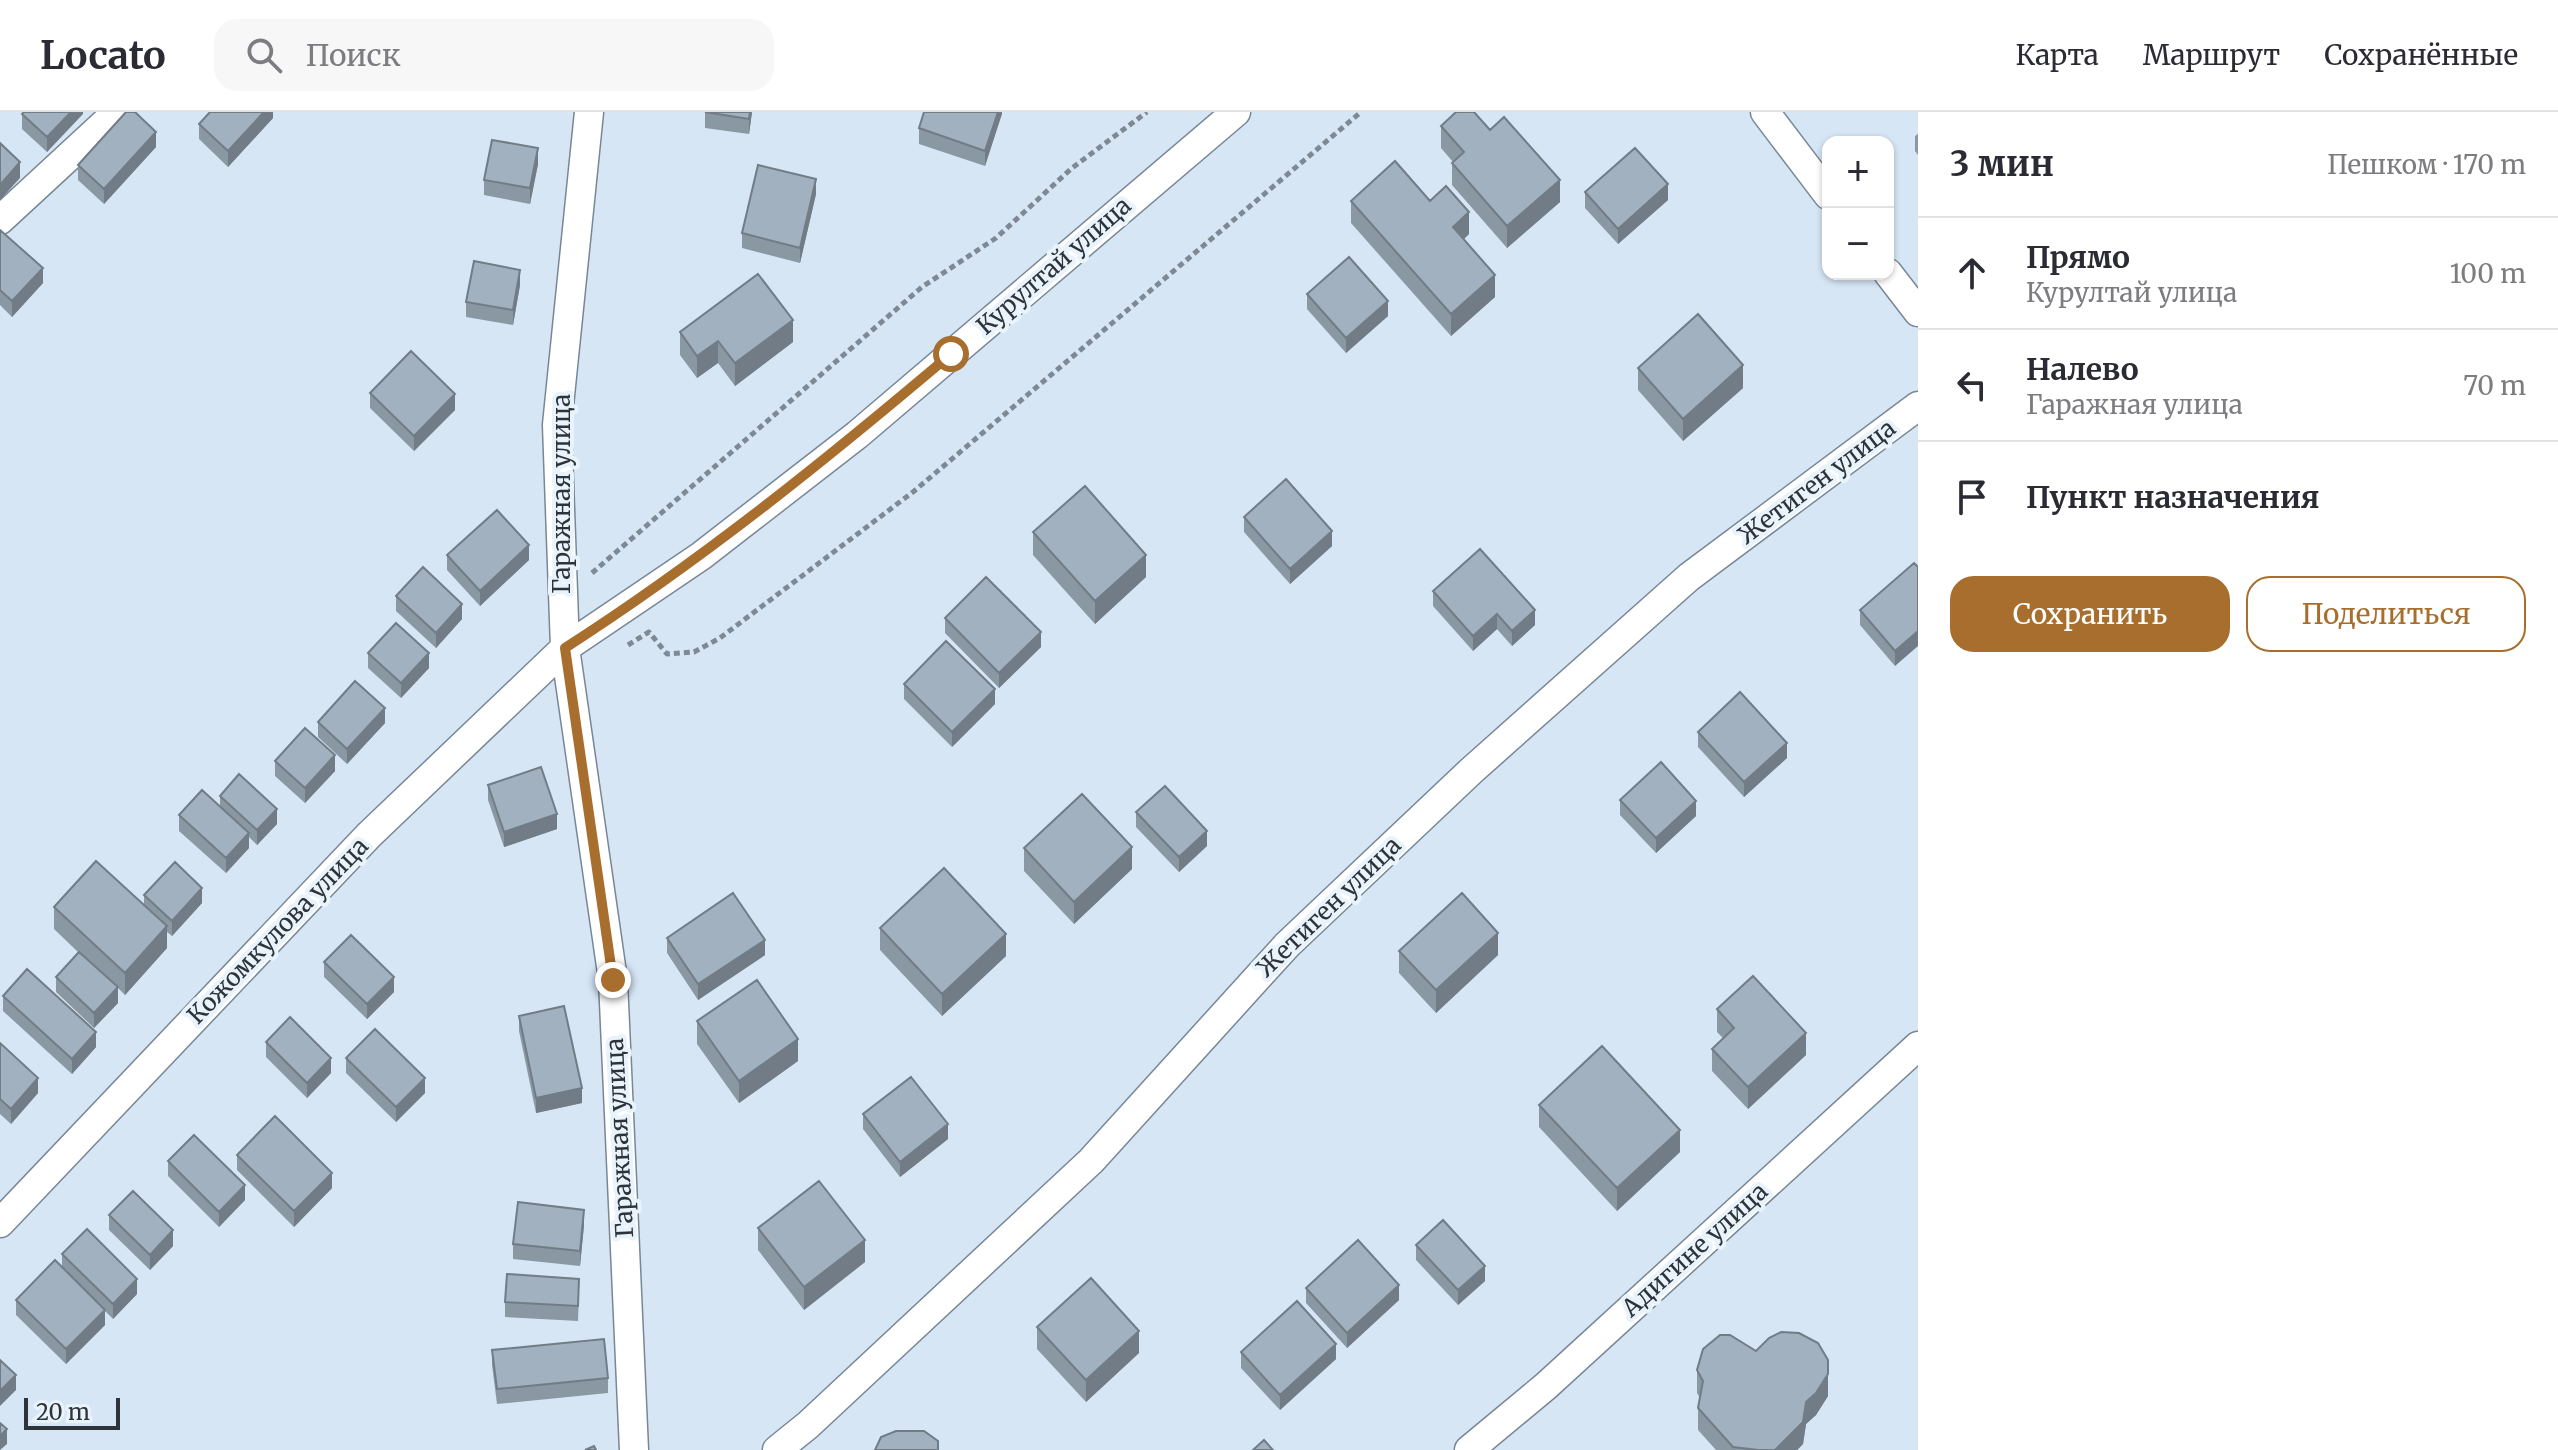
<!DOCTYPE html>
<html lang="ru">
<head>
<meta charset="utf-8">
<style>
  body { margin:0; font-family:Merriweather,serif; background:#f7f7f7; color:#2b2b33 }
  .controls { position:absolute; right:24px; top:24px; display:grid; overflow:hidden; border-radius:16px; box-shadow:0 2px 6px #0004 }
  .controls button { width:72px; height:72px; display:grid; place-items:center; padding:0; border:0; border-bottom:2px solid #e1e1e2; background:#fff; color:#2b2b33; font:40px sans-serif }
  .scale { position:absolute; left:24px; bottom:20px; width:96px; box-sizing:border-box; padding-left:8px; border:4px solid #2d3339; border-top:0; font-size:22px; line-height:28px; white-space:nowrap; color:#2d3339; -webkit-text-stroke:6px #e9f3fc; paint-order:stroke }
  .stop { position:absolute; width:24px; height:24px; margin:-18px; border:6px solid #a86e2e; border-radius:50%; background:#fff }
  .stop.end { background:#a86e2e; border-color:#fff; box-shadow:0 2px 8px #0008 }
  .list { margin:0; padding:0; list-style:none }
  h2 { display:flex; justify-content:space-between; align-items:center; height:104px; margin:0; padding:0 32px; font-size:34px }
  h2 small { font-size:26px; font-weight:400; color:#7c7c81 }
  .list li { display:grid; grid-template-columns:52px 1fr auto; gap:24px; align-items:center; box-sizing:border-box; height:112px; padding:0 32px; border-top:2px solid #e1e1e2 }
  .list b { display:block; font-size:30px; white-space:nowrap }
  .list p { margin:0; font-size:26px; white-space:nowrap; color:#7c7c81 }
  .list em { font-size:26px; font-style:normal; color:#7c7c81 }
  .actions { display:flex; gap:16px; padding:24px 32px }
  .actions a { flex:1; padding:18px 0; border:2px solid #a86e2e; border-radius:24px; text-align:center; font-size:28px; color:#a86e2e }
  .actions .main { background:#a86e2e; color:#fff }
  .icon { flex:none; width:44px; height:44px; fill:none; stroke:currentColor; stroke-width:2; stroke-linecap:round; stroke-linejoin:round }
  .map { position:relative; flex:none; width:1918px; height:1338px; overflow:hidden }
  header { display:flex; align-items:center; gap:48px; box-sizing:border-box; height:112px; padding:0 40px; background:#fff; border-bottom:2px solid #e1e1e2 }
  header strong { font-size:38px }
  nav { display:flex; gap:44px; margin-inline-start:auto; font-size:28px }
  .search { width:560px; height:72px; background:#f7f7f7; display:flex; align-items:center; gap:20px; box-sizing:border-box; padding:0 28px; border-radius:24px; color:#7c7c81; font-size:30px }
  main { display:flex }
  aside { flex:1; background:#fff }
  .map>svg:first-child { display:block }
</style>
</head>
<body>
<header>
<strong>Locato</strong>
<div class="search"><svg class="icon" aria-label="search" viewBox="0 0 24 24"><circle cx="10" cy="10" r="6"/><path d="M15 15l6 6"/></svg>Поиск</div>
<nav><a>Карта</a><a>Маршрут</a><a>Сохранённые</a></nav>
</header>
<main>
<div class="map">
<svg width="1918" height="1338" viewBox="0 0 1918 1338">
  <rect width="100%" height="100%" fill="#d6e6f5"/>
  <g fill="none" stroke-linecap="round" stroke-linejoin="round">
    <defs>
      <path id="minor" d="M589,0L557,313L565,536L613,868L634,1338
        M1765,0L1828,83
        M0,108L117,0
        M1888,161L1918,200
        M0,1111L369,723L565,536L701,444L857,323L1236,0
        M777,1338L808,1313L1091,1049L1287,833L1471,659L1689,465L1918,294
        M1469,1338L1546,1274L1918,934"/>
    </defs>
    <use href="#minor" stroke="#788795" stroke-width="31"/>
    <path stroke="#7e8993" stroke-width="5" stroke-dasharray="6 4" stroke-linecap="butt" d="M592,461L922,175L996,126L1072,56L1147,0
      M628,533L649,520L667,542L694,540L720,526L913,380L1361,0"/>
    <use href="#minor" stroke="#fff" stroke-width="28"/>
  </g>
  <path fill="#8a98a4" d="M83,0L47,40L22,17V2Z
    M273,0V6L228,55L199,27V12Z
    M705,0H752L749,22L705,16Z
    M1002,0L985,54L919,32V16Z
    M1441,14L1490,18L1560,90L1507,136L1452,73V51L1453,50L1441,36Z
    M1918,22V43L1915,39V24Z
    M156,35L104,92L78,68V53Z
    M538,52L530,92L484,83V68Z
    M1585,80L1668,88L1618,132L1585,96Z
    M816,82L800,151L742,136V121Z
    M1351,89H1430L1469,122L1464,127L1495,185L1451,224L1351,111Z
    M0,118L43,171L12,205L0,193Z
    M520,173L513,213L466,205V190Z
    M1307,182L1388,204L1346,241L1307,197Z
    M680,220L793,230L735,274L718,251L697,266L680,243Z
    M1638,256L1743,276L1683,329L1638,278Z
    M370,281L455,298L414,339L370,296Z
    M1244,405L1332,434L1290,472L1244,420Z
    M1033,420L1146,465L1095,512L1033,443Z
    M447,443L529,448L480,494L447,458Z
    M1914,451L1895,554L1860,513V498Z
    M1433,479L1535,513L1512,534L1497,517L1473,539L1433,494Z
    M396,484L462,507L436,536L396,499Z
    M945,506L1041,535L999,576L945,521Z
    M368,541L429,556L401,586L368,556Z
    M904,572L995,592L952,635L904,587Z
    M318,610L385,611L347,652L318,625Z
    M1698,620L1787,646L1744,685L1698,635Z
    M275,649L335,659L305,691L275,664Z
    M488,673L557,717L504,735L488,688Z
    M220,684L277,712L257,733L249,725V736L226,761L179,719V703L220,695Z
    M1620,688L1696,704L1656,741L1620,703Z
    M1136,700L1207,734L1179,760L1136,715Z
    M1024,736L1132,757L1074,812L1024,759Z
    M144,783L202,791L172,824L167,820V836L125,883L118,876V891L94,916L56,880V865L78,840L54,817V795L144,793Z
    M880,816L1006,844L942,904L880,838Z
    M667,826L765,843L698,888L667,841Z
    M1399,839L1498,843L1436,901L1399,861Z
    M324,850L394,880L367,907L324,865Z
    M3,884L96,935L72,962L3,899Z
    M1717,897L1806,943L1748,997L1712,959V937L1723,926L1717,920Z
    M519,904L582,991L536,1001L519,919Z
    M697,909L798,949L739,991L697,932Z
    M266,930L331,961L307,986L266,945Z
    M0,931L38,981L11,1012L0,1002Z
    M346,946L425,981L396,1010L346,961Z
    M1539,993L1680,1040L1617,1099L1539,1015Z
    M863,1002L948,1027L900,1065L863,1017Z
    M237,1043L332,1076L294,1115L237,1058Z
    M168,1049L245,1088L219,1115L168,1064Z
    M109,1103L173,1134L150,1158L109,1118Z
    M584,1113L580,1154L513,1147V1132Z
    M758,1116L865,1150L804,1198L758,1138Z
    M1416,1133L1485,1169L1458,1193L1416,1148Z
    M62,1142L137,1182L113,1207L105,1199V1213L66,1252L16,1203V1188L62,1156Z
    M1306,1176L1399,1188L1347,1236L1306,1191Z
    M579,1182L578,1209L505,1205V1190Z
    M1037,1215L1139,1241L1086,1290L1037,1237Z
    M492,1238L608,1266V1281L497,1292L492,1253Z
    M1241,1240L1336,1247L1280,1298L1241,1256Z
    M1697,1258L1828,1284L1816,1303L1806,1312L1803,1332L1797,1338H1716L1698,1318V1296L1700,1286L1697,1281Z"/>
  <path fill="#717c86" d="M71,0H83V2L47,40V25Z
    M264,0H273V6L228,55V39Z
    M750,0H752L749,22V7Z
    M998,0H1002V2L985,54V39Z
    M156,20V35L104,92V77Z
    M538,36V52L530,92V76Z
    M20,50V66L0,88V73Z
    M816,67V82L800,151V136Z
    M1560,68V90L1507,136V114Z
    M1668,72V88L1618,132V117Z
    M1469,100V122L1453,137V115Z
    M43,156V171L12,205V189Z
    M520,158V173L513,213V198Z
    M1495,163V185L1451,224V202Z
    M1388,189V204L1346,241V226Z
    M793,208V230L735,274V251Z
    M718,229V251L697,266V244Z
    M1743,253V276L1683,329V307Z
    M455,282V298L414,339V324Z
    M1332,419V434L1290,472V457Z
    M529,433V448L480,494V479Z
    M1146,443V465L1095,512V489Z
    M462,492V507L436,536V521Z
    M1535,498V513L1512,534V519Z
    M1497,502V517L1473,539V524Z
    M1918,519V534L1895,554V539Z
    M1041,520V535L999,576V561Z
    M429,541V556L401,586V571Z
    M995,577V592L952,635V620Z
    M385,596V611L347,652V637Z
    M1787,631V646L1744,685V670Z
    M335,643V659L305,691V676Z
    M1696,689V704L1656,741V726Z
    M277,697V712L257,733V718Z
    M557,702V717L504,735V720Z
    M1207,719V734L1179,760V745Z
    M249,721V736L226,761V746Z
    M1132,735V757L1074,812V790Z
    M202,776V791L172,824V809Z
    M167,814V836L125,883V861Z
    M1498,821V843L1436,901V878Z
    M1006,822V844L942,904V882Z
    M765,828V843L698,888V872Z
    M394,865V880L367,907V892Z
    M118,875V891L94,916V901Z
    M96,920V935L72,962V947Z
    M1806,921V943L1748,997V975Z
    M798,927V949L739,991V969Z
    M331,946V961L307,986V971Z
    M38,966V981L11,1012V997Z
    M425,966V981L396,1010V995Z
    M582,976V991L536,1001V986Z
    M948,1012V1027L900,1065V1050Z
    M1680,1018V1040L1617,1099V1076Z
    M332,1061V1076L294,1115V1099Z
    M245,1073V1088L219,1115V1100Z
    M584,1098V1113L580,1154V1139Z
    M173,1118V1134L150,1158V1143Z
    M865,1128V1150L804,1198V1175Z
    M1485,1154V1169L1458,1193V1178Z
    M137,1167V1182L113,1207V1192Z
    M1399,1173V1188L1347,1236V1221Z
    M105,1198V1213L66,1252V1237Z
    M1139,1219V1241L1086,1290V1268Z
    M1336,1232V1247L1280,1298V1283Z
    M1828,1262V1284L1816,1303L1806,1312L1803,1332L1797,1338H1775L1806,1290Z
    M16,1263V1278L0,1294V1279Z
    M7,1317V1332L0,1338V1324Z"/>
  <path fill="#a1b1bf" stroke="#717c86" stroke-width="2" d="M24,0H71L47,25L22,2Z
    M126,0H135L156,20L104,77L78,53Z
    M210,0H264L228,39L199,12Z
    M705,0H750L749,7Z
    M924,0H998L985,39L919,16Z
    M1456,0H1474L1490,18L1504,5L1560,68L1507,114L1452,51L1464,40L1441,14Z
    M492,28L538,36L530,76L484,68Z
    M0,31L20,50L0,73Z
    M1635,36L1668,72L1618,117L1585,80Z
    M1395,49L1430,89L1446,74L1469,100L1453,115L1495,163L1451,202L1351,89Z
    M758,53L816,67L800,136L742,121Z
    M0,118L43,156L12,189L0,178Z
    M1349,145L1388,189L1346,226L1307,182Z
    M474,149L520,158L513,198L466,190Z
    M758,162L793,208L735,251L718,229L697,244L680,220Z
    M1698,202L1743,253L1683,307L1638,256Z
    M411,239L455,282L414,324L370,281Z
    M1286,367L1332,419L1290,457L1244,405Z
    M1085,374L1146,443L1095,489L1033,420Z
    M497,398L529,433L480,479L447,443Z
    M1480,437L1535,498L1512,519L1497,502L1473,524L1433,479Z
    M1914,451L1918,455V519L1895,539L1860,498Z
    M423,455L462,492L436,521L396,484Z
    M986,465L1041,520L999,561L945,506Z
    M396,511L429,541L401,571L368,541Z
    M946,529L995,577L952,620L904,572Z
    M355,569L385,596L347,637L318,610Z
    M1740,580L1787,631L1744,670L1698,620Z
    M305,616L335,643L305,676L275,649Z
    M1661,650L1696,689L1656,726L1620,688Z
    M541,655L557,702L504,720L488,673Z
    M239,662L277,697L257,718L220,684Z
    M1165,674L1207,719L1179,745L1136,700Z
    M202,678L249,721L226,746L179,703Z
    M1082,682L1132,735L1074,790L1024,736Z
    M96,749L167,814L125,861L54,795Z
    M175,750L202,776L172,809L144,783Z
    M944,756L1006,822L942,882L880,816Z
    M733,781L765,828L698,872L667,826Z
    M1462,781L1498,821L1436,878L1399,839Z
    M351,823L394,865L367,892L324,850Z
    M79,840L118,875L94,901L56,865Z
    M27,857L96,920L72,947L3,884Z
    M1753,864L1806,921L1748,975L1712,937L1734,916L1717,897Z
    M757,868L798,927L739,969L697,909Z
    M564,894L582,976L536,986L519,904Z
    M290,905L331,946L307,971L266,930Z
    M375,917L425,966L396,995L346,946Z
    M0,931L38,966L11,997L0,987Z
    M1602,934L1680,1018L1617,1076L1539,993Z
    M911,965L948,1012L900,1050L863,1002Z
    M275,1004L332,1061L294,1099L237,1043Z
    M194,1023L245,1073L219,1100L168,1049Z
    M819,1069L865,1128L804,1175L758,1116Z
    M133,1079L173,1118L150,1143L109,1103Z
    M518,1090L584,1098L580,1139L513,1132Z
    M1443,1108L1485,1154L1458,1178L1416,1133Z
    M87,1117L137,1167L113,1192L62,1142Z
    M1358,1128L1399,1173L1347,1221L1306,1176Z
    M55,1148L105,1198L66,1237L16,1188Z
    M507,1162L579,1167L578,1194L505,1190Z
    M1091,1166L1139,1219L1086,1268L1037,1215Z
    M1297,1189L1336,1232L1280,1283L1241,1240Z
    M1781,1220L1799,1221L1818,1231L1828,1248V1262L1816,1281L1806,1290L1803,1310L1775,1338H1758L1733,1335L1698,1296L1703,1269L1697,1258L1703,1237L1720,1223H1730L1756,1239L1769,1226Z
    M604,1227L608,1266L497,1277L492,1238Z
    M0,1248L16,1263L0,1279Z
    M0,1311L7,1317L0,1324Z
    M896,1319H924L938,1329V1338H875L881,1325Z
    M1264,1328L1273,1338H1253Z
    M594,1334L596,1338H585Z"/>
  <g fill="none" stroke-linecap="round" stroke-linejoin="round">
    <path stroke="#a86e2e" stroke-width="10" d="M613,868L565,536C702,448 827,347 951,242"/>
  </g>
  <g text-anchor="middle" stroke-width="8" stroke-linejoin="round" paint-order="stroke">
    <g font-size="24" fill="#2d3339" stroke="#e9f3fc">
      <text transform="translate(1054 154) rotate(-41)" y="8">Курултай улица</text>
      <text transform="translate(1817 370) rotate(-37)" y="8">Жетиген улица</text>
      <text transform="translate(562 382) rotate(-90)" y="8">Гаражная улица</text>
      <text transform="translate(1329 795) rotate(-44)" y="8">Жетиген улица</text>
      <text transform="translate(278 819) rotate(-46)" y="8">Кожомкулова улица</text>
      <text transform="translate(620 1026) rotate(-93)" y="8">Гаражная улица</text>
      <text transform="translate(1695 1138) rotate(-42)" y="8">Адигине улица</text>
    </g>
  </g>
</svg>
<div class="controls">
<button>+</button>
<button>−</button>
</div>
<div class="scale">20 m</div>
<div class="stop" style="left:951px;top:242px"></div>
<div class="stop end" style="left:613px;top:868px"></div>
</div>
<aside>
<h2>3 мин<small>Пешком · 170 m</small></h2>
<ul class="list">
<li><svg class="icon" aria-label="ahead" viewBox="0 0 24 24"><path d="M12 20V5M6 11l6-6 6 6"/></svg><div><b>Прямо</b><p>Курултай улица</p></div><em>100 m</em></li>
<li><svg class="icon" aria-label="left" viewBox="0 0 24 24"><path d="M17 20v-9H6M10 6l-5 5 5 5"/></svg><div><b>Налево</b><p>Гаражная улица</p></div><em>70 m</em></li>
<li><svg class="icon" aria-label="arrive" viewBox="0 0 24 24"><path d="M6 21V4h12l-3 4 3 4H6"/></svg><div><b>Пункт назначения</b></div></li>
</ul>
<div class="actions"><a class="main">Сохранить</a><a>Поделиться</a></div>
</aside>
</main>
</body>
</html>
